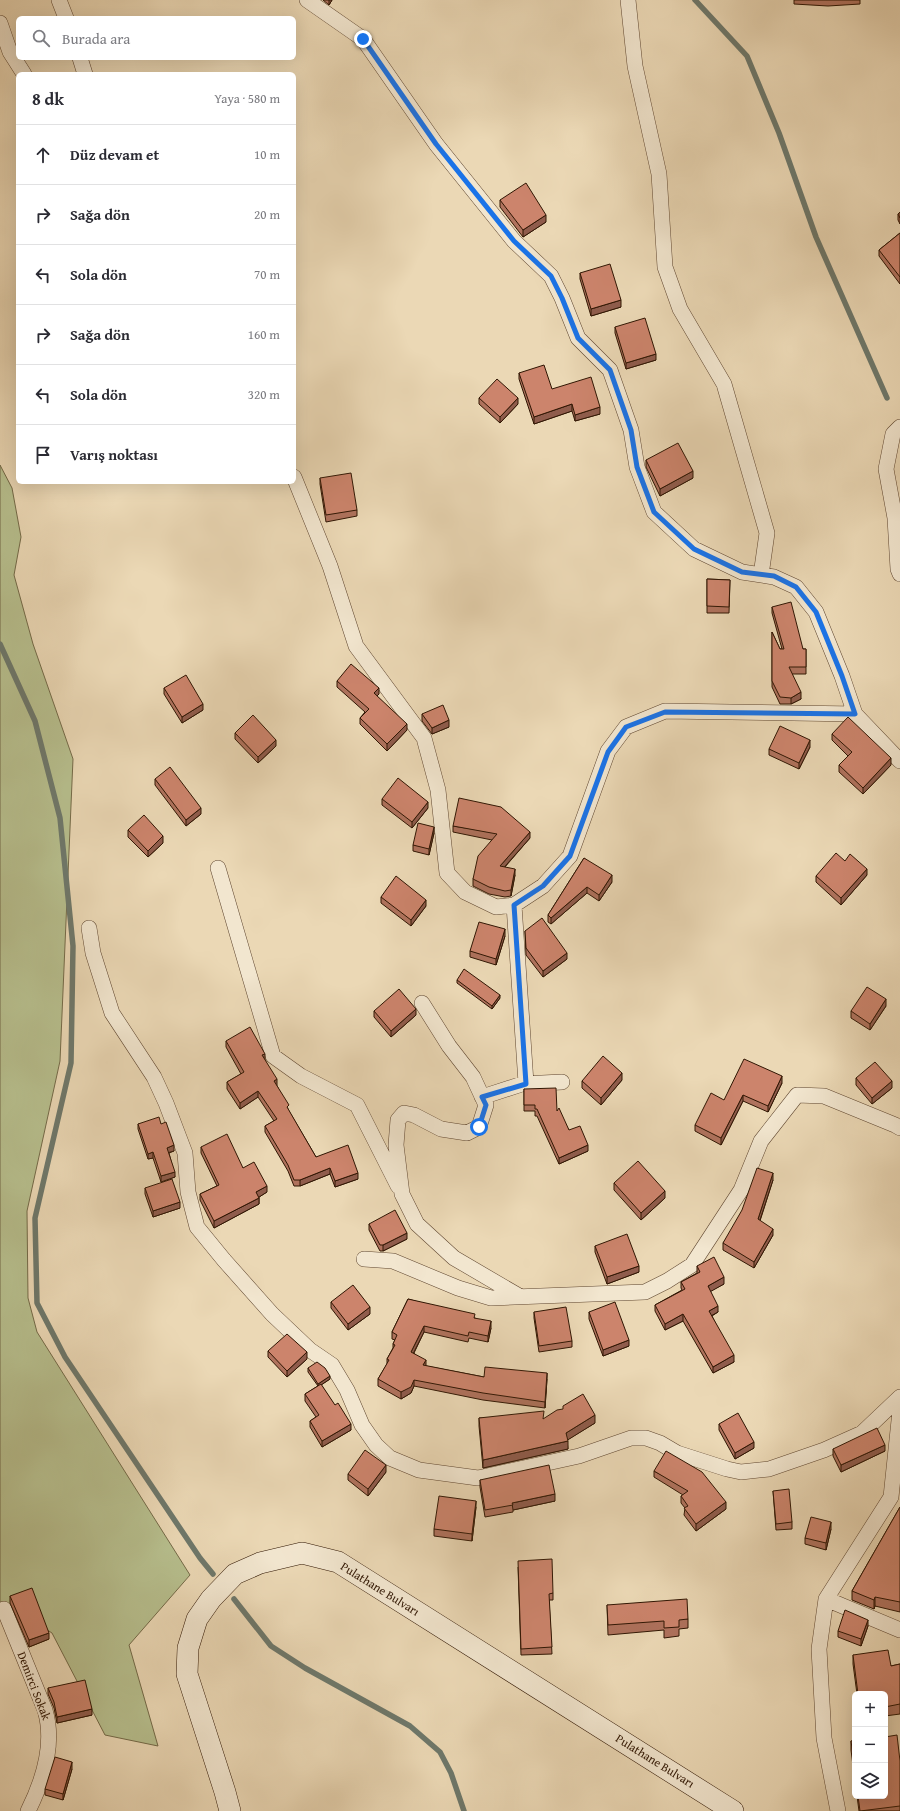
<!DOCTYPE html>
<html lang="tr">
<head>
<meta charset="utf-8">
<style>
  body { margin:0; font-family:"Gentium Book Plus",serif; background:#f7f7f7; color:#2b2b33 }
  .controls { position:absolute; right:12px; bottom:12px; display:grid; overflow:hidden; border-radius:6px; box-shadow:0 4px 16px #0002 }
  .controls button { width:36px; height:36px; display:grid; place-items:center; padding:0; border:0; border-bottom:1px solid #e1e1e2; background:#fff; color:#2b2b33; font:20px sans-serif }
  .stop { position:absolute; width:12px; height:12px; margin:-9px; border:3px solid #1a73e8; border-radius:50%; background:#fff }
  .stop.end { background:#1a73e8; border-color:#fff; box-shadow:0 1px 4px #0008 }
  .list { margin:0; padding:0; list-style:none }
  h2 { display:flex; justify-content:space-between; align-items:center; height:52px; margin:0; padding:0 16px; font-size:17px }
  h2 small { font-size:13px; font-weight:400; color:#7c7c81 }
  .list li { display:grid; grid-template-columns:26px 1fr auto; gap:12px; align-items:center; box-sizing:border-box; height:60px; padding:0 16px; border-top:1px solid #e1e1e2 }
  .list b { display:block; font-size:15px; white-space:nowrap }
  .list em { font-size:13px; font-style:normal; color:#7c7c81 }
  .icon { flex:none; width:22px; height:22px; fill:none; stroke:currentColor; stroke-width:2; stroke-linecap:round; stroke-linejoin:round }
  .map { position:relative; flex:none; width:900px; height:1811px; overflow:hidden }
  .search { position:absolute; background:#fff; box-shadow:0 4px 16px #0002; left:16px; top:16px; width:280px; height:44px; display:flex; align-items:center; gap:10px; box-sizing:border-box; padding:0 14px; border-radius:6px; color:#7c7c81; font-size:15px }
  .panel { position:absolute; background:#fff; box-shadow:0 4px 16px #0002; left:16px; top:72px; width:280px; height:412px; border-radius:6px }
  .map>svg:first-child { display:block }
</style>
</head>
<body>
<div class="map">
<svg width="900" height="1811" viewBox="0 0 900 1811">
  <rect width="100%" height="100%" fill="#ebd8b5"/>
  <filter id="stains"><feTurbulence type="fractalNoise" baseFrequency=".005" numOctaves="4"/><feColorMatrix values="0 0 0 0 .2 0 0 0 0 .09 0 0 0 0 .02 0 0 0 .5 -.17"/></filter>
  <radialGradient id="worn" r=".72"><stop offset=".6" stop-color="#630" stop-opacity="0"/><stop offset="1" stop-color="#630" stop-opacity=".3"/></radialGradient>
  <path fill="#b7bf8e" stroke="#746a48" d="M0,465L12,488L21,537L14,575L33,644L73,759L60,1061L27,1211L28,1298L37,1332L190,1575L129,1645L158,1746L105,1735L52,1633L9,1606L0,1604Z"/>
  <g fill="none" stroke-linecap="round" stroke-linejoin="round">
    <path stroke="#6e786b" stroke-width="5.5" d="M695,0L747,56L779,133L816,237L887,398
      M0,644L35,721L60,818L73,946L71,1063L35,1218L37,1303L65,1357L200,1558L213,1574
      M234,1599L271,1646L305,1668L410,1726L440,1752L451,1773L464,1811"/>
    <defs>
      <path id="street" d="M59,0L66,18
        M307,0L363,39L436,144L514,241L551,276L562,298L578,338L610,370L631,430L637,467L654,512L694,549L742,572L774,577L796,587L816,612L842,676L855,714L900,761
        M628,0L635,66L659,174L665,267L680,309L724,384L767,533L761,575
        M0,23L10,52L24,74
        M80,58L85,74
        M900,427L893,434L886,469L895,518L898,569L900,574
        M294,477L330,566L356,646L424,738L438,790L447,873L465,892L496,907L514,905L543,886L570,856L608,751L626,727L665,711L855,714
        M218,868L273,1056L301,1076L357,1105L398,1186
        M514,905L526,1083
        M89,928L93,953L112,1013L154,1077L166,1103L185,1153L188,1192L197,1227L224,1260L272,1314L310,1350L332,1365L347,1390L362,1425L376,1445L390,1458L419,1470L478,1478L579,1456L631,1438H646L660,1443L677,1453L727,1469L741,1472L769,1469L824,1450L862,1433L900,1397
        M422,1003L449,1046L473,1077L486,1105L479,1127L467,1133L441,1129L414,1115L404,1113L398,1120L396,1145L402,1194L417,1224L454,1258L519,1296
        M482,1097L522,1084L562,1082
        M364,1259L393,1261L458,1288L491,1298L645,1292L667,1281L692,1265L741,1190L761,1141L797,1095L824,1096L895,1125L900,1128
        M826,1599L900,1630
        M4,1609L45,1710C55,1744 43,1781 28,1811
        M838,1811L824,1738L819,1649L826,1599L891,1497L900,1411"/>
      <path id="secondary" d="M230,1811L225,1792L187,1674L188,1648L197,1619L211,1599L235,1574L260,1563L302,1553L338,1562L733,1811"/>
    </defs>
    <use href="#street" stroke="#5f4630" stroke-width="16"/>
    <use href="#secondary" stroke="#301603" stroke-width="22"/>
    <use href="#street" stroke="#f2e6cf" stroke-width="15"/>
    <use href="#secondary" stroke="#f2e6cf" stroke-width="21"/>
  </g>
  <path fill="#af725d" stroke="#301603" d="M323,0H332L329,5Z
    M794,0H860V4L828,6L794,4Z
    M500,200L546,222L523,237L500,207Z
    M900,212V224L898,220V214Z
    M900,233V284L879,256V250Z
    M580,273L621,307L591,316L580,279Z
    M615,327L656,360L626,369L615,333Z
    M519,373L600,414L575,421L572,411L534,424L519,379Z
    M479,398L518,404L500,423L479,404Z
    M646,460L693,478L660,496L646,467Z
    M320,478L357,510V516L326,522L320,484Z
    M707,579L730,580L729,613H707Z
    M772,607L803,649H806V674H792L801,699L791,704H780L772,687V632L780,649H782L772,613Z
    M337,681L379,694L377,696L407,730L387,751L360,724V718L365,712L337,687Z
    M164,688L203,710L182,723L164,694Z
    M422,714L449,727L432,734L422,721Z
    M235,733L276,746L258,763L235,739Z
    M832,734L891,765L863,794L839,772V765L848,756L832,740Z
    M810,747L799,769L769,755V749Z
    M155,779L201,814L186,826L155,785Z
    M382,799L428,808L412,828L382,805Z
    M453,826L530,838L505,867L515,875L511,896L505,897L489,894L473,886V879L492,840L453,832Z
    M128,830L163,843L148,857L128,837Z
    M434,833L429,855L413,851V845Z
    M584,858L612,882L599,901L587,893L551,924L548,922V915Z
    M845,861L867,875L841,905L816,882V876Z
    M381,897L426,906L411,926L381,903Z
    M525,931L567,959L543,977L526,955Z
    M505,936L496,965L470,957V951Z
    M457,980L500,998L492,1009L457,983Z
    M886,1006L870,1030L851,1018V1011Z
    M374,1011L416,1015L391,1037L374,1017Z
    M226,1041L265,1060L289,1111L316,1157L358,1179L335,1187L330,1174L300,1186H294L288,1171L265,1132V1126L274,1121L258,1097L240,1109L227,1089V1082L241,1074L226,1047Z
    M856,1078L892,1088L872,1104L856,1085Z
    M622,1080L601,1105L582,1088V1081Z
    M782,1083L768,1112L743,1101L721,1145L695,1131V1125L724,1100Z
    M524,1089L557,1111L569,1130L588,1151L559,1164L537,1116H535V1111H524Z
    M138,1124H161L174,1151L169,1153L175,1177L161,1182L153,1158L148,1159L138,1129Z
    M201,1147L243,1168L267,1192L259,1197V1204L214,1228L200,1200V1194L217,1186L201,1153Z
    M773,1180L760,1221L773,1235L754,1268L723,1250V1243Z
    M614,1183L665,1198L641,1220L614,1190Z
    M145,1188L180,1208L153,1217L145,1194Z
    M369,1224L407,1239L383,1251H380L369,1230Z
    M595,1246L639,1272L607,1284L595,1252Z
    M697,1266L724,1284L710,1291L718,1312L712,1316L734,1362L713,1373L683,1321L665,1330L655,1311V1305L682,1290L681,1288V1282L697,1273Z
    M408,1299L475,1318L491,1328L488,1342L469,1338L468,1342L424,1332L414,1353L426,1366L484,1377L547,1379L545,1408L483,1400L414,1386L411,1393L401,1399L378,1386V1379L387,1364V1359L393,1348V1344L395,1340L392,1339V1332Z
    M331,1302L370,1314L348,1330L331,1308Z
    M534,1312L572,1341V1347L539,1352L534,1318Z
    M589,1312L629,1346L603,1356L589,1319Z
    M268,1351L307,1359L287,1377L268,1357Z
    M308,1368L330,1379L321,1385L351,1430L322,1447L310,1427V1421L316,1417L305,1401V1394L318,1386L308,1372Z
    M479,1418L544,1419L595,1423L567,1440L568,1449L483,1468L479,1426Z
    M719,1424L754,1448L735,1459L719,1430Z
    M833,1449L885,1451L841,1472L833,1456Z
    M654,1471L726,1509L696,1531L684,1515L685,1508L681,1503V1496L683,1495L654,1477Z
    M386,1472L368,1496L348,1480V1474Z
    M480,1480L555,1501L513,1510V1512L485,1517L480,1487Z
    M773,1491L792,1522V1529L776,1530Z
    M476,1507L472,1541L434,1536V1529Z
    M900,1507V1612L875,1606L874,1609L852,1600V1591Z
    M831,1529L826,1550L805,1544V1538Z
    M518,1567L553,1593V1600H549L552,1654L521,1655Z
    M10,1596L49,1639L29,1647L10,1603Z
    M607,1605L688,1619V1628L679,1629V1636L664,1638V1630L608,1635Z
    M868,1626L861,1646L838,1637V1631Z
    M853,1655L891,1666L900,1664V1714L885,1716V1694H857L853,1664Z
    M48,1688L92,1715L57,1723L54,1708L48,1694Z
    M851,1741H855V1781L851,1750Z
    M900,1761V1811H859L857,1796H885Z
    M72,1769L63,1800L45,1795V1789Z"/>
  <path fill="#8f5c4c" stroke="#301603" d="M329,0H332L329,5Z
    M546,215V222L523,237V230Z
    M621,300V307L591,316V309Z
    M656,354V360L626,369V363Z
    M518,398V404L500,423V417Z
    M572,404V411L534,424V417Z
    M600,407V414L575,421V415Z
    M693,471V478L660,496V489Z
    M379,688V694L374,699V693Z
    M801,692V699L791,704V698Z
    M203,704V710L182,723V717Z
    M449,720V727L432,734V728Z
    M407,724V730L387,751V744Z
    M276,740V746L258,763V757Z
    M810,740V747L799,769V763Z
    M891,758V765L863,794V788Z
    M428,802V808L412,828V822Z
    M201,808V814L186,826V820Z
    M434,827V833L429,855V849Z
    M530,832V838L500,872V866Z
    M163,836V843L148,857V851Z
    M515,869V875L511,896V890Z
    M867,869V875L841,905V898Z
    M612,875V882L599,901V895Z
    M587,887V893L551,924V918Z
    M426,900V906L411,926V920Z
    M505,929V936L496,965V959Z
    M567,953V959L543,977V971Z
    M500,995V998L492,1009V1006Z
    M886,999V1006L870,1030V1024Z
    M416,1009V1015L391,1037V1031Z
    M265,1054V1060L262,1055Z
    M622,1073V1080L601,1105V1098Z
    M782,1076V1083L768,1112V1106Z
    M277,1079V1085L274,1087V1081Z
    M892,1081V1088L872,1104V1098Z
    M258,1091V1097L240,1109V1103Z
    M743,1095V1101L721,1145V1138Z
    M174,1145V1151L167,1153V1148Z
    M588,1145V1151L559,1164V1158Z
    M153,1152V1158L148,1159V1154Z
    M330,1168V1174L300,1186V1180Z
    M175,1172V1177L161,1182V1176Z
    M358,1173V1179L335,1187V1181Z
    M773,1173V1180L758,1226V1219Z
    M267,1186V1192L256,1199V1192Z
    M665,1191V1198L641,1220V1213Z
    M259,1198V1204L214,1228V1221Z
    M180,1202V1208L153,1217V1211Z
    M773,1229V1235L754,1268V1262Z
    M407,1233V1239L383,1251V1245Z
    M639,1266V1272L607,1284V1277Z
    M724,1277V1284L708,1293V1286Z
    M718,1306V1312L709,1317V1311Z
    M370,1307V1314L348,1330V1324Z
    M683,1314V1321L665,1330V1324Z
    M491,1321V1328L488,1342V1336Z
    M424,1326V1332L411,1358V1352Z
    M629,1340V1346L603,1356V1350Z
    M307,1352V1359L287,1377V1371Z
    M734,1355V1362L713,1373V1367Z
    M426,1360V1366L423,1365Z
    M547,1373V1379L545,1408V1402Z
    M330,1376V1379L318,1387V1384Z
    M414,1380V1386L411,1393L401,1399V1392Z
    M595,1415V1423L566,1441V1433Z
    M351,1424V1430L322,1447V1441Z
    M568,1441V1449L483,1468V1460Z
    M754,1442V1448L735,1459V1453Z
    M885,1445V1451L841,1472V1465Z
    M386,1465V1472L368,1496V1489Z
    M555,1494V1501L513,1510L512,1503Z
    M476,1501V1507L472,1541V1534Z
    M726,1502V1509L696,1531V1524Z
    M831,1522V1529L826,1550V1543Z
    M875,1597V1606L874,1609V1600Z
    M868,1620V1626L861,1646V1639Z
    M49,1633V1639L29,1647V1640Z
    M92,1709V1715L57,1723V1717Z
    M72,1762V1769L63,1800V1794Z"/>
  <path fill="#cc846c" stroke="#301603" d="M526,183L546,215L523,230L500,200Z
    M900,212V218L898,214Z
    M900,233V277L879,250Z
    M610,264L621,300L591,309L580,273Z
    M645,318L656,354L626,363L615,327Z
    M544,365L552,389L591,377L600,407L575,415L572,404L534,417L519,373Z
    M497,379L518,398L500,417L479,398Z
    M678,443L693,471L660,489L646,460Z
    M351,473L357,510L326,515L320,478Z
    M707,579L730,580L729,607L707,606Z
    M791,602L803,649H806V667H789L801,692L791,698L780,697L772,681V632L780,649H784L772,607Z
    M351,664L379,688L374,693L407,724L387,744L360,718L369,709L337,681Z
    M186,675L203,704L182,717L164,688Z
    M443,705L449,720L432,728L422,714Z
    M253,715L276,740L258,757L235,733Z
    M848,717L891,758L863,788L839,765L852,752L832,734Z
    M780,726L810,740L799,763L769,749Z
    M170,767L201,808L186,820L155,779Z
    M398,778L428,802L412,822L382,799Z
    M459,798L501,807L530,832L500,866L515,869L511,890L505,891L489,887L473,879L478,856L497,834L453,826Z
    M144,815L163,836L148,851L128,830Z
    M418,823L434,827L429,849L413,845Z
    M836,853L845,861L850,854L867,869L841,898L816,876Z
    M584,858L612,875L599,895L587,887L551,918L548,915Z
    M396,876L426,900L411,920L381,897Z
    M542,918L567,953L543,971L526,948L525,931Z
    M479,922L505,929L496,959L470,951Z
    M464,969L500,995L492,1006L457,980Z
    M867,987L886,999L870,1024L851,1011Z
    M399,989L416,1009L391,1031L374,1011Z
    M250,1027L265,1054L262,1055L277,1079L274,1081L289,1105L287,1107L316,1157L348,1145L358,1173L335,1181L330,1168L300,1180H294L288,1165L265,1126L277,1119L258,1091L240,1103L227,1082L244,1072L226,1041Z
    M603,1056L622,1073L601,1098L582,1081Z
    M744,1059L782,1076L768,1106L743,1095L721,1138L695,1125L711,1093L724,1100Z
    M875,1062L892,1081L872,1098L856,1078Z
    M556,1088L557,1111L559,1108L569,1130L580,1126L588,1145L559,1158L537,1109H535V1105H524V1089Z
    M159,1117L161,1124L166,1122L174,1145L167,1148L175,1172L161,1176L153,1152L148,1154L138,1124Z
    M227,1134L243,1168L254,1162L267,1186L256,1192L259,1198L214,1221L200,1194L219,1185L201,1147Z
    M638,1161L665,1191L641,1213L614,1183Z
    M757,1168L773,1173L758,1219L773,1229L754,1262L723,1243L742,1210Z
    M172,1179L180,1202L153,1211L145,1188Z
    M395,1210L407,1233L383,1245H380L369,1224Z
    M627,1234L639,1266L607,1277L595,1246Z
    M714,1257L724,1277L708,1286L718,1306L709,1311L734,1355L713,1367L683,1314L665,1324L655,1305L685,1289L681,1282L700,1272L697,1266Z
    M353,1285L370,1307L348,1324L331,1302Z
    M408,1299L475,1314L474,1318L491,1321L488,1336L469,1332L468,1336L424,1326L411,1352L426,1360L423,1365L484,1377L485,1367L547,1373L545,1402L483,1393L414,1380L411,1387L401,1392L378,1379L389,1360L387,1359L395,1345L393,1344L397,1335L392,1332Z
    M615,1302L629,1340L603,1350L589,1312Z
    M566,1307L572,1341L539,1346L534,1312Z
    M287,1334L307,1352L287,1371L268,1351Z
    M317,1362L325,1368L330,1376L318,1384L308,1368Z
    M321,1384L335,1405L338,1403L351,1424L322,1441L310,1421L319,1415L305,1394Z
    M583,1394L595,1415L566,1433L568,1441L483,1460L479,1418L544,1411L543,1419L557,1410L563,1409V1406Z
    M738,1413L754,1442L735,1453L719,1424Z
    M877,1428L885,1445L841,1465L833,1449Z
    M365,1450L386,1465L368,1489L348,1474Z
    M666,1451L702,1472L726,1502L696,1524L684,1508L688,1506L681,1496L688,1491L654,1471Z
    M549,1465L555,1494L512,1503L513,1505L485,1510L480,1480Z
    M789,1489L792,1522L776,1524L773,1491Z
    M439,1496L476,1501L472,1534L434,1529Z
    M900,1507V1602L875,1597L874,1600L852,1591Z
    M811,1517L831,1522L826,1543L805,1538Z
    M552,1559L553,1593L549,1594L552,1647L521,1649L518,1561Z
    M32,1588L49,1633L29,1640L10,1596Z
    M687,1599L688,1619L679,1620V1627L664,1628V1621L608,1625L607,1605Z
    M845,1610L868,1620L861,1639L838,1631Z
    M888,1650L891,1666L900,1664V1704L885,1707V1694H858L853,1655Z
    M85,1680L92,1709L57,1717L54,1702L48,1688Z
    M897,1735L900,1761V1806L860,1811L858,1796H885V1737Z
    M851,1741H855V1771Z
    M55,1757L72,1762L63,1794L45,1789Z"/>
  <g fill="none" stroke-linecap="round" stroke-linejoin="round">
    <path stroke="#1a73e8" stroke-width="5" d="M363,39L436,144L514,241L551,276L562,298L578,338L610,370L631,430L637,467L654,512L694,549L742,572L774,576L796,587L816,612L842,676L855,714L665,712L626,727L608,752L570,856L543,886L514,905L526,1084L482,1097L486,1105L479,1127"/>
  </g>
  <g text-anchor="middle" stroke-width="4" stroke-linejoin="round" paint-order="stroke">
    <g font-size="12" fill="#301603" stroke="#f2e6cf">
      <text transform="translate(380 1589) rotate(32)" y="4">Pulathane Bulvarı</text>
      <text transform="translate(34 1686) rotate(69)" y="4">Demirci Sokak</text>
      <text transform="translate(655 1761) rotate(32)" y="4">Pulathane Bulvarı</text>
    </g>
  </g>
  <rect width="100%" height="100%" filter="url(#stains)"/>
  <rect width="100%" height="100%" fill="url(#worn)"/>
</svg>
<div class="controls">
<button>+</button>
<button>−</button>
<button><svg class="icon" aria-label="layers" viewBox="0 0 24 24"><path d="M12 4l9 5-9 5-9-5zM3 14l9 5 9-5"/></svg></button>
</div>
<div class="stop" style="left:479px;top:1127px"></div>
<div class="stop end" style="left:363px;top:39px"></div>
<div class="search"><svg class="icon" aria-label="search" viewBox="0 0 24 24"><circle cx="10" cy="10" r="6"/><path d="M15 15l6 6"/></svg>Burada ara</div>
<section class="panel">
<h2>8 dk<small>Yaya · 580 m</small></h2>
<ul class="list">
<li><svg class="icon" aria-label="ahead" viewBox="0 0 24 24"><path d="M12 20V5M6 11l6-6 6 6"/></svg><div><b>Düz devam et</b></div><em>10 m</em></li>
<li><svg class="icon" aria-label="right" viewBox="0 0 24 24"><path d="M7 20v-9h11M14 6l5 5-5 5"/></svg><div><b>Sağa dön</b></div><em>20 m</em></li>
<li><svg class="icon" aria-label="left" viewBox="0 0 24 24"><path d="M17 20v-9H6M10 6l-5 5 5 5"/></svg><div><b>Sola dön</b></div><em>70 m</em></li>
<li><svg class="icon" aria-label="right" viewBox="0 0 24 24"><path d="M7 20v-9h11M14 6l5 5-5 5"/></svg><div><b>Sağa dön</b></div><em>160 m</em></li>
<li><svg class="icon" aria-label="left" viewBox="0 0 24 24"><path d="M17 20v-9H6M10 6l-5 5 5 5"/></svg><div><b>Sola dön</b></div><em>320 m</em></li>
<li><svg class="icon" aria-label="arrive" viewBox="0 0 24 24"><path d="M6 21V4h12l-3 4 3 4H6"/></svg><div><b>Varış noktası</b></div></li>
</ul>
</section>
</div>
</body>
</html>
